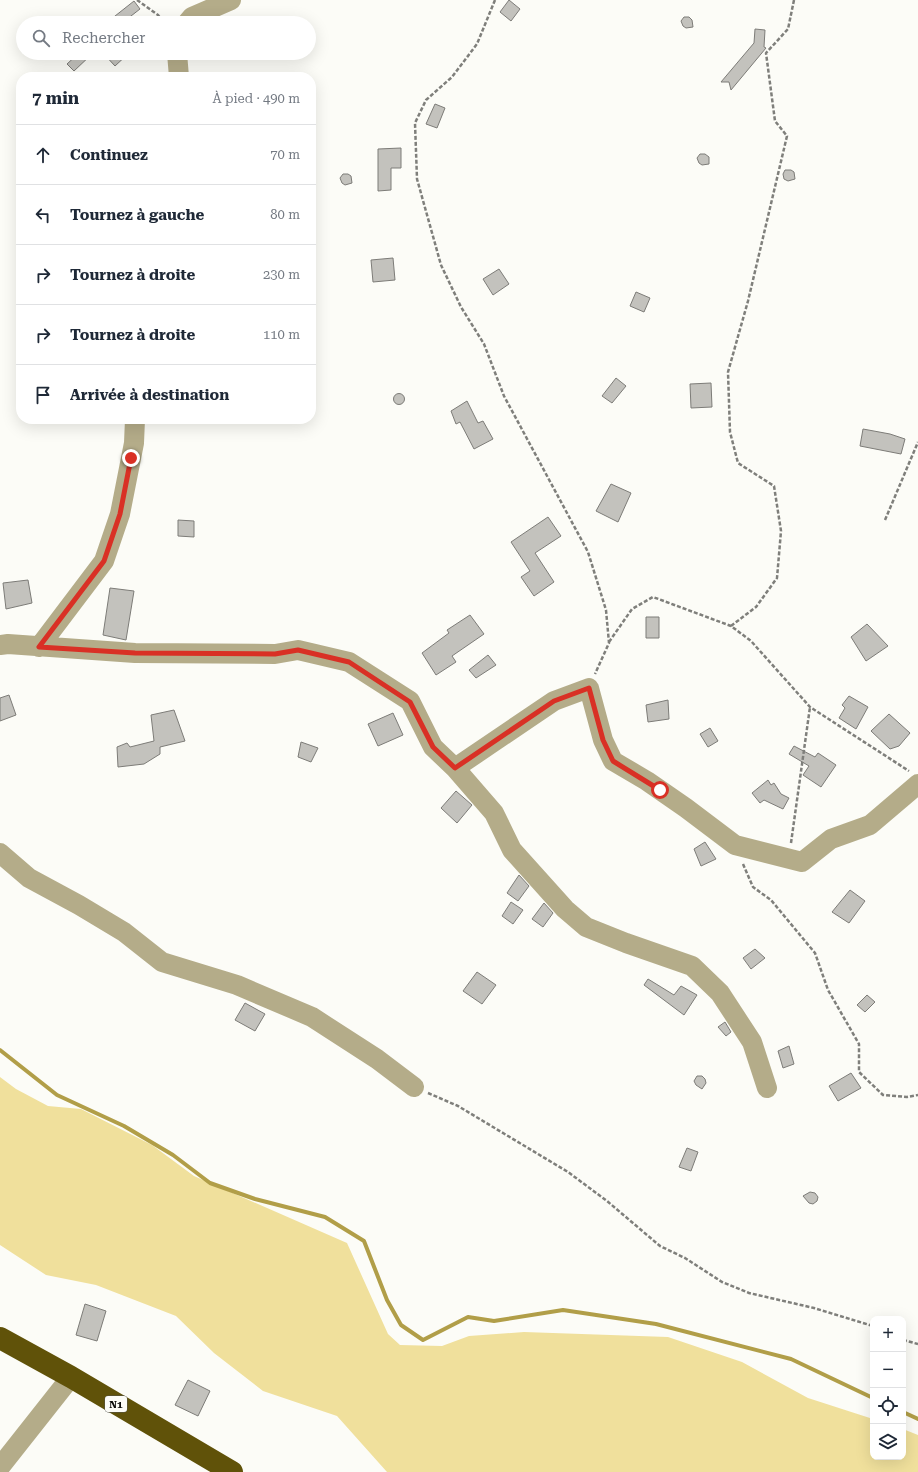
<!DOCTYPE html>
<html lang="fr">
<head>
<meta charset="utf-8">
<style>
  body { margin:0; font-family:"Roboto Serif",serif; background:#f2f2f3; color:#1f2937 }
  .controls { position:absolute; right:12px; bottom:12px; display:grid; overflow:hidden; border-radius:8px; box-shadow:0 4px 16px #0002 }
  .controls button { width:36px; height:36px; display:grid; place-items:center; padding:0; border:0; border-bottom:1px solid #e0e1e3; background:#fff; color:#1f2937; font:20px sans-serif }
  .stop { position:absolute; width:12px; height:12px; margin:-9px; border:3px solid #d93025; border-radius:50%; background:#fff }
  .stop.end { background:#d93025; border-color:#fff; box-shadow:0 1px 4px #0008 }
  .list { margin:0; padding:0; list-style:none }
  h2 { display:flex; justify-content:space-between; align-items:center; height:52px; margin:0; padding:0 16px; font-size:17px }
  h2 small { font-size:13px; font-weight:400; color:#747a83 }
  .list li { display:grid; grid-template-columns:26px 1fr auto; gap:12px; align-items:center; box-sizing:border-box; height:60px; padding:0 16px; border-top:1px solid #e0e1e3 }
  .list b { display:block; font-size:15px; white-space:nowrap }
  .list em { font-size:13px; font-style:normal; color:#747a83 }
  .icon { flex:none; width:22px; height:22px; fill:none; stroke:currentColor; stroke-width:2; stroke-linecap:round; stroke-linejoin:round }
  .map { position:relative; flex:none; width:918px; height:1472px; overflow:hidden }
  .search { position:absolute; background:#fff; box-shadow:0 4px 16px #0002; left:16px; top:16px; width:300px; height:44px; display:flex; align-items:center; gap:10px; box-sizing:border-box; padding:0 14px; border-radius:22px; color:#747a83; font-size:15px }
  .panel { position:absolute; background:#fff; box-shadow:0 4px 16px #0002; left:16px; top:72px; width:300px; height:352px; border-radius:16px }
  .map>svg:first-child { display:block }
</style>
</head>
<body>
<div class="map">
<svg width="918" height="1472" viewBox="0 0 918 1472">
  <rect width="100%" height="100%" fill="#fcfcf7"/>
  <path fill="#f0e09c" d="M0,1077L16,1089L48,1106L81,1109L152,1145L194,1176L347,1243L388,1334L400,1345L442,1346L469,1336L524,1332L668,1337L742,1362L808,1398L873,1419V1457H903V1429L918,1435V1472H387L337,1416L263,1391L214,1353L176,1316L96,1285L46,1275L0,1245Z"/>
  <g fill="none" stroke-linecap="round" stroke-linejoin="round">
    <path stroke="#b19e48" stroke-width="4" d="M0,1050L57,1095L124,1126L173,1155L210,1183L255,1199L325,1217L364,1241L387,1300L401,1325L423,1340L468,1317L494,1321L563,1310L656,1324L791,1359L873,1398
      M903,1412L918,1419"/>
  </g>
  <path fill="#c3c2bd" stroke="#7d7c78" d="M509,0L520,9L511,21L500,12Z
    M134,1L140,9L122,23H113L110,20Z
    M684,17H689L692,20L693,27L686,28L683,26L681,21Z
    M755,29L765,30L764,47L766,48L731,90L729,82H721L754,43Z
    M79,53H93L74,71L67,64Z
    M103,53H129L115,66Z
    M435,104L445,108L437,128L426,124Z
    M401,148V168H391V190L378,191V149Z
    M700,154H705L709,157V164L702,165L699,163L697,158Z
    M785,170H791L794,172L795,179L788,181L784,179L783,174Z
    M343,174H348L351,176L352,183L345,185L342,183L340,178Z
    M393,258L395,280L373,282L371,260Z
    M499,269L509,284L493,295L483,279Z
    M636,292L650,298L644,312L630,306Z
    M616,378L626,386L612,403L602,396Z
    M711,383L712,407L691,408L690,384Z
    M393.5 399a5.5 5.5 0 1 1 11 0a5.5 5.5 0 1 1-11 0Z
    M467,401L478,423L483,421L493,439L474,449L460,422L456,424L451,411Z
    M863,429L890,434L905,439L901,454L860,446Z
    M611,484L631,493L618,522L596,511Z
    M548,517L561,536L535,553L554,582L534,596L521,577L530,571L511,542Z
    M178,520L194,521V537L178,536Z
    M28,580L32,603L6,609L3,583Z
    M110,588L134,591L126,640L103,635Z
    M470,615L484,634L452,656L456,662L436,675L422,653L449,633L447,630Z
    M646,617H659V638H646Z
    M867,624L888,646L866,661L851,637Z
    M488,655L496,665L476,678L469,670Z
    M9,695L16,715L0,721V698Z
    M849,696L868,707L856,729L839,718L845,708L842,705Z
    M668,700L669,719L648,722L646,705Z
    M174,710L185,741L160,747V754L144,764L118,767L117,747L127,743L130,747L154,741L151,715Z
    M393,713L403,735L378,746L368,724Z
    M889,714L910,733L899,746L890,749L871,731Z
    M710,728L718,741L708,747L700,734Z
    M301,742L318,748L311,762L298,757Z
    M794,746L815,757L818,753L836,765L821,787L803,775L809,766L789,754Z
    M768,780L771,785L774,783L781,794L789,798L783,809L764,800L760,803L752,793Z
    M456,791L472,805L457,823L441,808Z
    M705,842L716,859L701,866L694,849Z
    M519,875L529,886L518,901L507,893Z
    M850,890L865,901L849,923L832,912Z
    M511,902L523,910L513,924L502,916Z
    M544,903L553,913L543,927L532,919Z
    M755,949L765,958L751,969L743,958Z
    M477,972L496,985L482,1004L463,991Z
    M648,979L674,995L681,986L697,995L684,1015L644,985Z
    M867,995L875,1002L865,1012L857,1005Z
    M245,1003L265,1014L255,1031L235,1020Z
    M725,1022L731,1032L726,1036L718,1027Z
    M789,1046L794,1064L783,1068L778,1051Z
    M851,1073L861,1088L838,1101L829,1086Z
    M697,1076H702L705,1079L706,1083L702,1089L696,1085L694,1081Z
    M687,1148L698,1152L691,1171L679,1167Z
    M810,1192L815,1193L818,1197L817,1201L813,1204L809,1203L803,1196Z
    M85,1304L106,1311L97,1341L76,1335Z
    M188,1380L210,1391L198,1416L175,1405Z"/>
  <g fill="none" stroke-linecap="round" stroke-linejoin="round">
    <path stroke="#7f7f7b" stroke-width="2.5" stroke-dasharray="4 2" stroke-linecap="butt" d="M137,0L158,15L164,23
      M495,0L477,44L452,77L426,100L415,123L417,179L441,265L461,307L484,344L504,396L588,552L606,610L609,643L595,674
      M885,520L918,442
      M731,626L756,607L777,578L781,531L774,486L738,463L730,432L728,372L748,301L787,136L775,121L766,53L788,29L794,0
      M609,642L632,609L653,597L731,626L751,641L810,707L909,771
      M791,843L810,707
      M743,864L753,887L771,900L815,953L828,990L859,1044V1072L883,1095L907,1097L918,1095
      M428,1093L458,1106L568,1172L607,1201L660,1246L685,1258L722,1282L749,1293L814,1308L873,1326
      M903,1340L918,1344"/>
    <path stroke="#b4ac89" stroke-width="20" d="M187,23L192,17L231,0
      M177,53L179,77
      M0,645L8,644L135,653L275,654L298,650L349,662L410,701L433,747L455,768L494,813L512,850L565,909L586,927L626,943L692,966L720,993L752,1042L767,1088
      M39,647L104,561L120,514L134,443L135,419
      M455,768L554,701L589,688L603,740L613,761L647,781L686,808L735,845L802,862L831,839L870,825L918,784
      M0,853L29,878L79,905L124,932L162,962L237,985L312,1017L377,1059L414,1087
      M0,1467L71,1377"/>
    <path stroke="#605209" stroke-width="22" d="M0,1338L71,1377L232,1472"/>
  </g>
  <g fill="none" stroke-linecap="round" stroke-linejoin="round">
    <path stroke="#d93025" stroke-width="5" d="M131,458L120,514L104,561L39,647L135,653L275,654L298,650L349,662L410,702L433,747L455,768L554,701L589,688L603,740L613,761L660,790"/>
  </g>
  <g text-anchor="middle" stroke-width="4" stroke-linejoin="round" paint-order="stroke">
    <rect fill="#fcfcf7" stroke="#545451" stroke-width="1" x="105" y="1396" width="22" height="16" rx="3"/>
    <g font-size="10" font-weight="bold" fill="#0c0c0a">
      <text x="116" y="1408">N1</text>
    </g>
  </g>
</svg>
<div class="controls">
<button>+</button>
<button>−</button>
<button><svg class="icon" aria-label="locate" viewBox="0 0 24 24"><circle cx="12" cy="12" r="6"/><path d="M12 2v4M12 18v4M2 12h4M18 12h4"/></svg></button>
<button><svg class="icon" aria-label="layers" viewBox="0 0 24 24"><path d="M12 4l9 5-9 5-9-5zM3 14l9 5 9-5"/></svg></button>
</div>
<div class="stop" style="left:660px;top:790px"></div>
<div class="stop end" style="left:131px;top:458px"></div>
<div class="search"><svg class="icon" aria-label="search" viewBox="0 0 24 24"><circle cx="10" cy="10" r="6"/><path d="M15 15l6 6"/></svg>Rechercher</div>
<section class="panel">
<h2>7 min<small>À pied · 490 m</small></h2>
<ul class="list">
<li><svg class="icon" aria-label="ahead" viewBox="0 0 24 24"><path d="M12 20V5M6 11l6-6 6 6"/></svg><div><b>Continuez</b></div><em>70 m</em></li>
<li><svg class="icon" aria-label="left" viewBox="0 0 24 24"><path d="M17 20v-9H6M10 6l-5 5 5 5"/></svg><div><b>Tournez à gauche</b></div><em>80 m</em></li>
<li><svg class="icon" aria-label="right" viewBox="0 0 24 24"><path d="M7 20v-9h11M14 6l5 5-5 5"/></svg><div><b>Tournez à droite</b></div><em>230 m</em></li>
<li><svg class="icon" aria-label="right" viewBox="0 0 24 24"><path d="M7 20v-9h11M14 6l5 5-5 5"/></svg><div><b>Tournez à droite</b></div><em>110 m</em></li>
<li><svg class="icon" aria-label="arrive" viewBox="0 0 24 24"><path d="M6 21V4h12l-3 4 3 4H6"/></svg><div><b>Arrivée à destination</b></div></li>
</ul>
</section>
</div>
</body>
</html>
